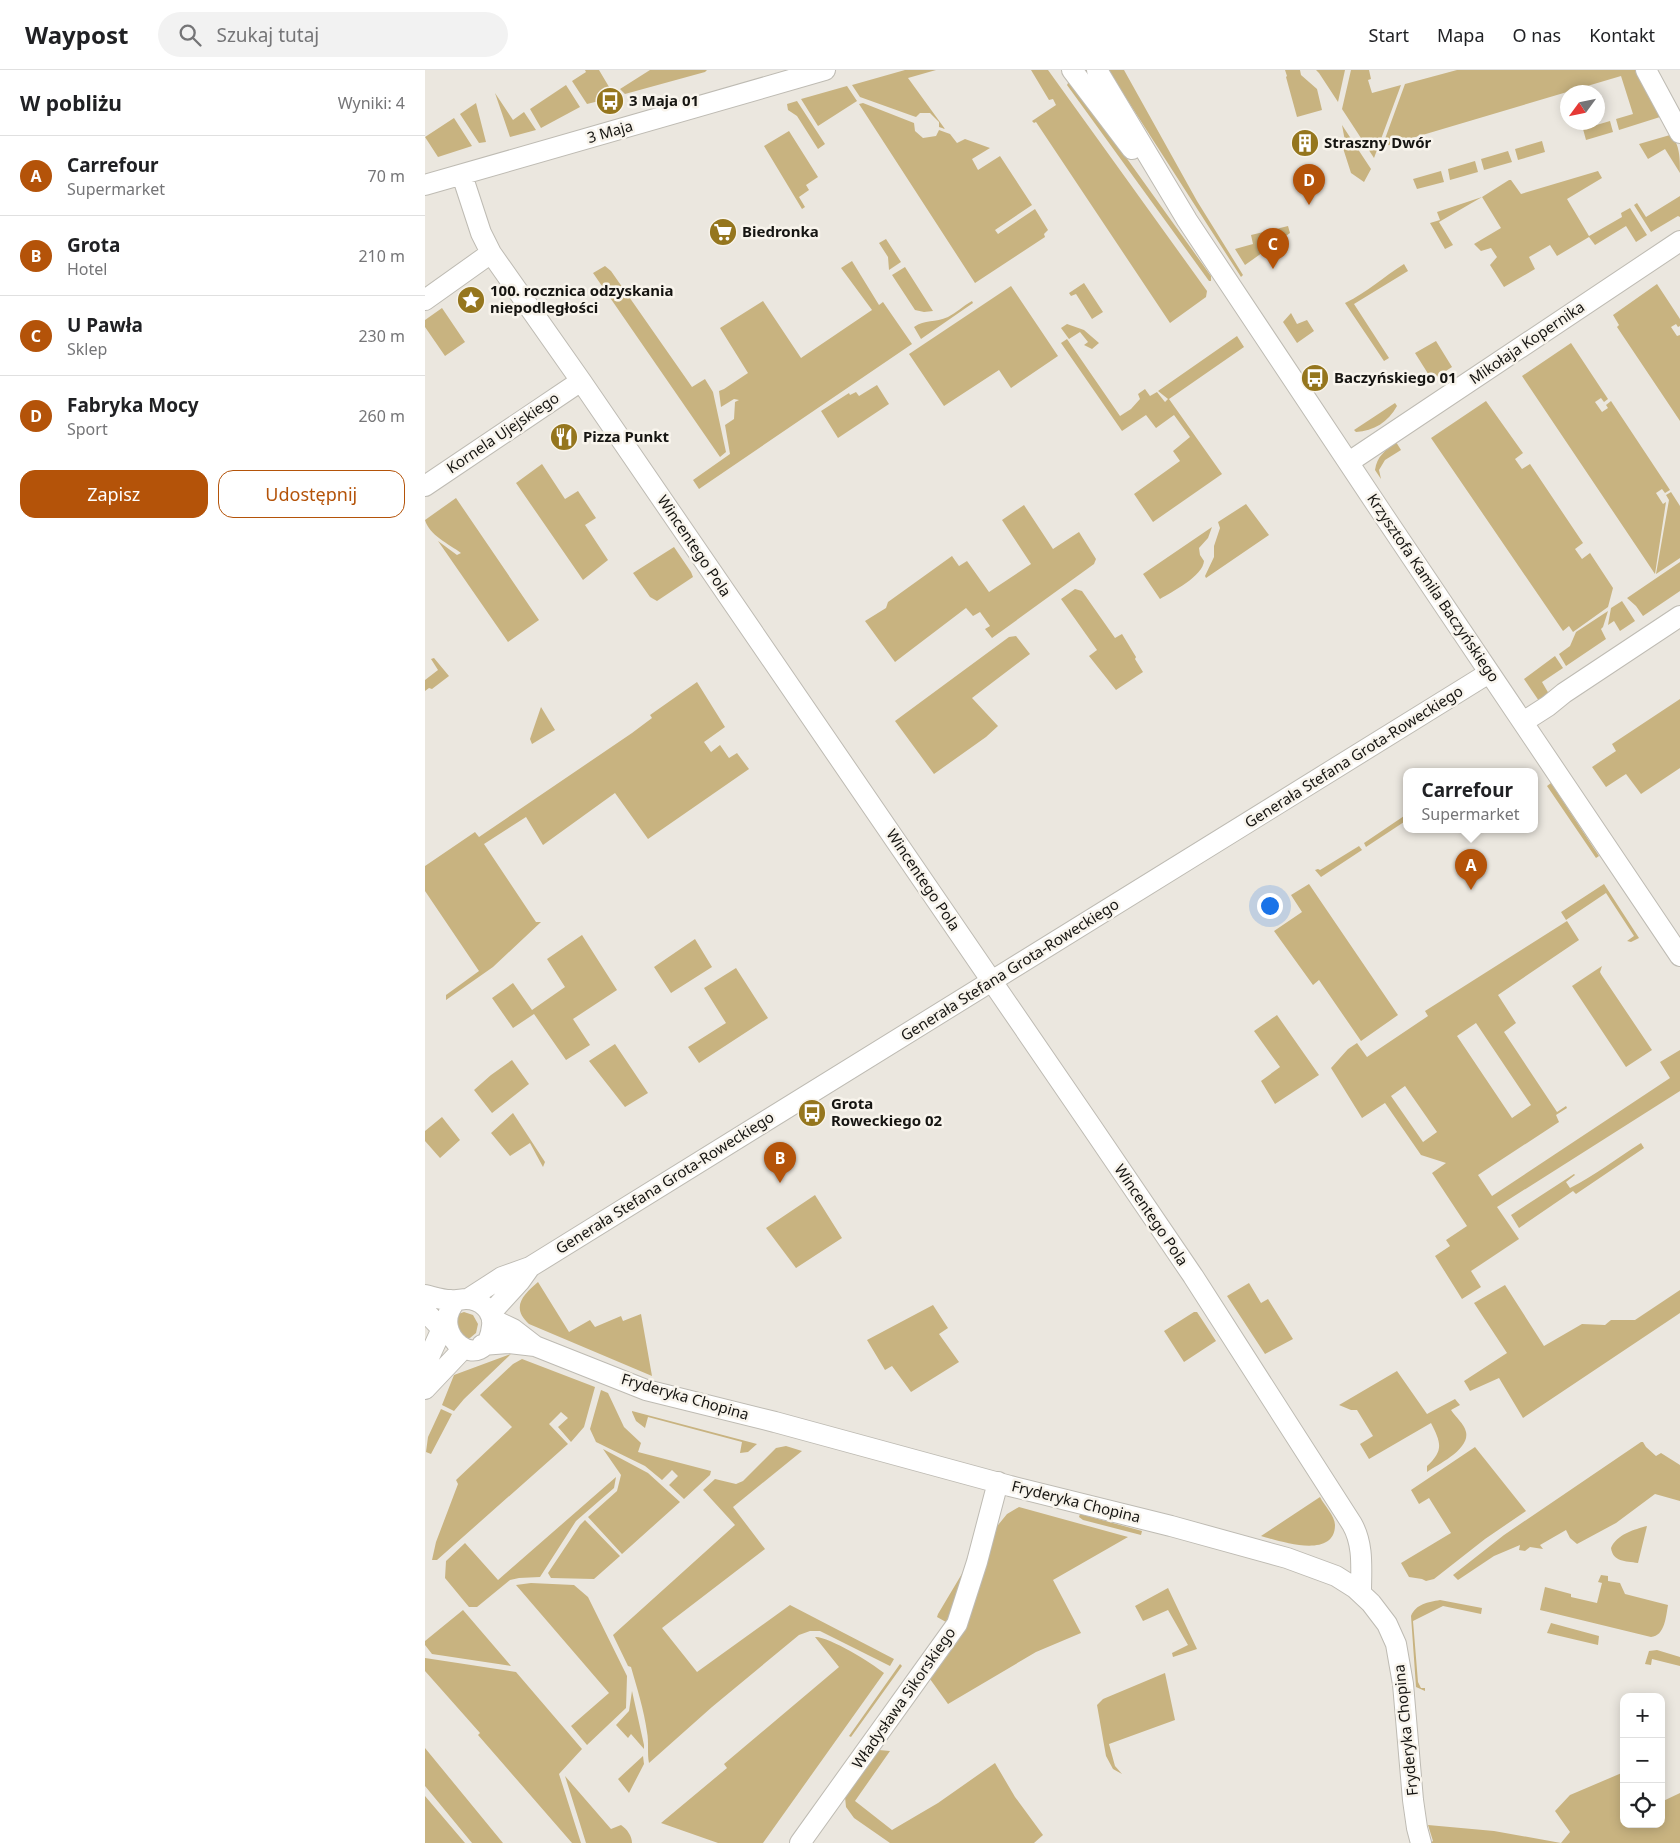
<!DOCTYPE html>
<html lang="pl">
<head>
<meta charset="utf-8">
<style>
  body { margin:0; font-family:"Noto Sans",sans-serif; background:#f2f2f2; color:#202124 }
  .controls { position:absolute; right:15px; bottom:15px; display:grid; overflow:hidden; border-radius:10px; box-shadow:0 2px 12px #0003 }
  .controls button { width:45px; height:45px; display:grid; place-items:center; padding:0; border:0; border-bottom:1px solid #e0e0e0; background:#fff; color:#202124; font:25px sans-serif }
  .compass { position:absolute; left:1135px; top:15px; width:45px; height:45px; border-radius:50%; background:#fff; box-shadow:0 2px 12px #0003; rotate:237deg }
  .you { position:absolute; left:844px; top:835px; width:18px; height:18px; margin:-12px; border:4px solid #fff; border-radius:50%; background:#1a73e8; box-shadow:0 0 0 8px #1a73e833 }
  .badge { display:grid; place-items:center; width:32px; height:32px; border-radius:50%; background:#b45309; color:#fff; font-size:16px; font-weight:700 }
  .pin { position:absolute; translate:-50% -41px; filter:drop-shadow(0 1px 2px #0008) }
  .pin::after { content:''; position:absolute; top:26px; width:18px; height:15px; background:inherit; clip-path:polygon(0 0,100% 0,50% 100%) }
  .popup { position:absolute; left:978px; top:698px; width:135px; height:65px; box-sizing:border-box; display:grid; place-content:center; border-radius:10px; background:#fff; filter:drop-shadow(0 1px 4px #0005); font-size:16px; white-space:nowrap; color:#757577 }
  .popup b { font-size:19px; color:#202124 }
  .popup::after { content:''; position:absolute; left:50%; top:100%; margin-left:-10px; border:10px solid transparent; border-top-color:#fff }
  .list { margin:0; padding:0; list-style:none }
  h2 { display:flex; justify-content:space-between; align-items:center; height:65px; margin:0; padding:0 20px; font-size:21px }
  h2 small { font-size:16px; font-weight:400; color:#757577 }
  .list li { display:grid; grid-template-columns:32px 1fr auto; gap:15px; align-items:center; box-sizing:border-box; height:80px; padding:0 20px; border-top:1px solid #e0e0e0 }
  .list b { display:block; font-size:19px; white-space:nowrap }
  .list p { margin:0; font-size:16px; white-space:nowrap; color:#757577 }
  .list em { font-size:16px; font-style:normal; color:#757577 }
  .actions { display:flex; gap:10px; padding:15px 20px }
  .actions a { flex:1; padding:11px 0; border:1px solid #b45309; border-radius:15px; text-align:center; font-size:18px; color:#b45309 }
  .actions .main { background:#b45309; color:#fff }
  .icon { flex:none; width:28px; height:28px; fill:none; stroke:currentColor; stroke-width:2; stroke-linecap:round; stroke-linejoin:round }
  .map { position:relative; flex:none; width:1255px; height:1773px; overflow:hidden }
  header { display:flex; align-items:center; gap:30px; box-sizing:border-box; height:70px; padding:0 25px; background:#fff; border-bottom:1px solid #e0e0e0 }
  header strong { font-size:24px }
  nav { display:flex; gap:28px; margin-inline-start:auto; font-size:18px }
  .search { width:350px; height:45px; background:#f2f2f2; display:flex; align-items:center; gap:12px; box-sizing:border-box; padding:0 18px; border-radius:28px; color:#757577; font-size:19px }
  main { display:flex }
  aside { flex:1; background:#fff }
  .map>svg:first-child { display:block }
</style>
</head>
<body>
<header>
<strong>Waypost</strong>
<div class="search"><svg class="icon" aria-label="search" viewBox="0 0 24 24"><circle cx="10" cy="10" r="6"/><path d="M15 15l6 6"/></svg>Szukaj tutaj</div>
<nav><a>Start</a><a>Mapa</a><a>O nas</a><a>Kontakt</a></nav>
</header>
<main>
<aside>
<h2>W pobliżu<small>Wyniki: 4</small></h2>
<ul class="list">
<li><span class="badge">A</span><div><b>Carrefour</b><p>Supermarket</p></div><em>70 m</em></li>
<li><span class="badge">B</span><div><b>Grota</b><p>Hotel</p></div><em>210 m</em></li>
<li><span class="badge">C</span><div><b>U Pawła</b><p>Sklep</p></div><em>230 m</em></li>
<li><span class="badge">D</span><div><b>Fabryka Mocy</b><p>Sport</p></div><em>260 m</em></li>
</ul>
<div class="actions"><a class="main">Zapisz</a><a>Udostępnij</a></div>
</aside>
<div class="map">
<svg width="1255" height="1773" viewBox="0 0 1255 1773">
  <rect width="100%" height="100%" fill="#ebe7df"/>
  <path fill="#c8b380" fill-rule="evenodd" d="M160,0H174L190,27L162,34L147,11L161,2Z
    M225,0H282L280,2L200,24L195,19Z
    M480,0H511L483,8L520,59L514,57V52L505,43H495L491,47L488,46L435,27L427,15Z
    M606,0H623L782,221L781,227L745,253L611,52L609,53L607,51L631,35L628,29L624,30Z
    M683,0H699L772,131L818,205L816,207Z
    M860,0H875L876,5L892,19L897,40L872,47L861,7L862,6Z
    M891,0H920L913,32L894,3Z
    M926,0H944L946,9L943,10L947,23L976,15L949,88L917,39Z
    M1032,0H1211L1235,47L1194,60L1191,49L1208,44L1196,6L957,77L980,14Z
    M645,9L786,206V211H784L642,15Z
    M141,15L155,37L116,58L105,39Z
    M422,16L432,31L393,56L376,29Z
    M70,23L88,50L99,42L111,60L85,67Z
    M372,31L400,74L393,79L372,46L363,40L362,34Z
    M51,33L61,72L54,73L35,44Z
    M438,33L489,53L490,61L498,68L511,66L514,60L525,64L532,73L540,69L565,78L547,89L553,100L575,86L607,135L570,160L573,164L610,139L623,160L619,164L620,167L550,213L434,34Z
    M29,48L47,76L13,87L0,67Z
    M1185,51L1188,62L1161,70L1158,59Z
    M917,55L946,99L939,112L926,103L917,75L920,71Z
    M364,61L393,107L381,115L384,120L374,127L380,137L377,139L339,76Z
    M1245,65C1255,73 1255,89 1255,103L1240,79L1223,89L1214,74Z
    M1117,71L1120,82L1093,90L1090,79Z
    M1083,81L1087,92L1059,100L1056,89Z
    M1050,91L1053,102L1025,110L1023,99Z
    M1016,101L1019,112L992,119L988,109Z
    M1173,101L1177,108L1142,129L1164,166L1197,147L1196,143L1205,138L1222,165L1211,172L1201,156L1170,175L1164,167L1132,186L1125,175L1104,187L1110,199L1079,217L1065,195L1072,187L1066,178L1056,181L1049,174L1076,158L1057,127L1014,152L1028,175L1020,179L1005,153L1015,150L1012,142L1057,127L1084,110H1086L1096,124Z
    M1255,126V147L1253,146L1226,162L1209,135L1212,133L1221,147Z
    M863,156L865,163L820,195L810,179L828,174L826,165Z
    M461,169L476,192L464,200L463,187L454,173Z
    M427,191L454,235L458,232L487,274L274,419L268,410L305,384L300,355L309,349L310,332L314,330L309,329L296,337L294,321L299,319L323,303L295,258L338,231L376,288L447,240L416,198Z
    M979,194L983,201L929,234L964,288L959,291L920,233C943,222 958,207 979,194Z
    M180,196L186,201L267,317L280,309L288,322L301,382L295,387L168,203Z
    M480,197L508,241L499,242L490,240L467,205Z
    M659,213L678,242L667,249L651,224L646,226L644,223Z
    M1232,214L1255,249V256L1253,257L1251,254L1246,257L1252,266L1255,265V351L1192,257L1194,255L1188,245Z
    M586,216L633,286L586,318L574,300L519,336L484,284Z
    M547,231L548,233L496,269L489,257C500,249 510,253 523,247C531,243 538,236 547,231Z
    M17,238L40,272L20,286L0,257V250Z
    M866,243L872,254L882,250L889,261L872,273L858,252Z
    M642,254L659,260L674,273L667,279L659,275L663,272L655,262L644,269L636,258Z
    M812,266L819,277L744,329L797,404L728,452L709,424L755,391L748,381L765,367L749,345L731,358L721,345L697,361L636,273L642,269L695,346L706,339L715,329L713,324L720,319L725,326L732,322L740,332L743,329L733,321Z
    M1011,271L1027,297L1007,310L990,283Z
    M1146,273L1183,329L1179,332L1176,328L1170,332L1177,342L1183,338L1181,335L1186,331L1245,420L1240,423L1237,419L1231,423L1238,434L1241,432L1230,504L1097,306Z
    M452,315L464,334L413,368L396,341L424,323L425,325L431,322L434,326Z
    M1061,331L1098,383L1090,389L1097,399L1105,394L1158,473L1150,479L1157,489L1165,483L1188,518L1183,537L1148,562L1144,556L1138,561L1006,368Z
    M970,333L972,336C963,352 949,361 931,362L929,360Z
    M971,372L976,380L960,390L954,400L956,409L950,400C952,386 960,381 971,372Z
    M117,394L140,429L153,421L171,448L160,455L183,490L158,510L91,413Z
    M1246,422L1255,436V488L1231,504L1244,430L1241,425Z
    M31,428L114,550L83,572L13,471L32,485L36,483C24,474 4,465 0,450Z
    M821,434L844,465L781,508L780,506L789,487V476L795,458L793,452Z
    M599,435L628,479L654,462L671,489L669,494L567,568L560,559L565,556L555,542L548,546L541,538L470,592L440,551L461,538L463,532L527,486L534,496L542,491L564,522L606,494L577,450Z
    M787,457L783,468L774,478L775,485L779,491C778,506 747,522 735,529L718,504Z
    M249,477L266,502L268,507L232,531L225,527L208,503Z
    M1255,492V521L1218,546L1211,536L1202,528Z
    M650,519L657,521L690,568L697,564L711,587L710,589L718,602L691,620L664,586L672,580L636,529Z
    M1197,531L1210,551L1195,561L1189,551L1183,555L1186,538Z
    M1183,541L1178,557L1176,559L1181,569L1141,596L1134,584L1145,576L1151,562Z
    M591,566L605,584L547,628L573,656L561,667L509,704L470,651L584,567Z
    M1130,586L1138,598L1117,612L1124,624L1114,631L1099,609Z
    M9,588L24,606L7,619L4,618L0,621V610L13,600L6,589Z
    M272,612L300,657L279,672L286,682L295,675L304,688L312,683L324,699L223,769L190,723L118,775L101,747L59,774L111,852H116L68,897L21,930V925L54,901L0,821V796L50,762L54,767L207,663L227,648L225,645Z
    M1255,629V698L1216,724L1201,704L1181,717L1167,697L1191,681L1187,674Z
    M116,637L130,660L107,674L105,669Z
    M1126,713L1174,786L1171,788L1122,716Z
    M982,744V750L941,777L939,773Z
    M934,776L937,780L896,807L890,800L893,799L895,800Z
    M884,814L973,945L936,971L894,910L888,915L849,861L877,842L866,825Z
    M1179,814L1214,868L1206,872L1202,871L1209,866L1181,823L1141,850L1136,842Z
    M1142,851L1154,870L1073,925L1091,953L1079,962L1132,1042L1141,1036L1142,1038L1131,1045L1134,1052L1053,1105L1067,1126L1245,1008L1235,992L1255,980V1021L1072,1137L1094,1169L1046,1201L1056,1217L1037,1229L1010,1186L1025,1176L1021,1170L1042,1156L1007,1103L1021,1093L996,1085L960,1033L937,1048L906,998L923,979L932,973L942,987L1003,946L1000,941ZM1051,953L1106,1035L1087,1048L1032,966ZM980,1016L1012,1062L998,1072L966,1026Z
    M157,865L192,920L148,949L165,975L141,990L109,944L88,958L67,928L88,913L107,940L140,917L122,889Z
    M270,869L287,897L246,923L229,897Z
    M1177,896L1175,902L1176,904L1227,980L1201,997L1147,916Z
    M311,898L343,948L274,993L263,977L301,953L279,918Z
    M852,945L894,1005L850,1034L836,1011L855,997L829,961Z
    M190,974L223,1023L200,1037L164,991Z
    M87,990L104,1014L67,1043L49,1020L66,1005Z
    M88,1043L120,1092L118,1097L105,1073L85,1086L66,1063Z
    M17,1047L35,1070L15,1088L0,1071V1061Z
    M1216,1073L1219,1078L1151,1124L1148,1121L1094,1158L1086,1145L1149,1104L1150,1105L1141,1112L1145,1118C1169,1106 1192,1088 1216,1073Z
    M390,1125L417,1168L371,1198L341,1158Z
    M113,1212L144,1262L165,1250L170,1257L196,1246L198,1251L216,1244L227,1306L104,1254C85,1237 99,1224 113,1212Z
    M824,1213L836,1233L843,1229L868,1269L840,1284L802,1226Z
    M1080,1215L1119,1276L1157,1254L1180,1255L1186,1250H1210L1255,1220V1243L1098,1348L1074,1308L1045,1321L1039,1311L1082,1283L1049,1233Z
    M508,1235L523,1258L514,1264L534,1292L486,1322L467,1296L460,1300L442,1270Z
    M39,1242L48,1245L53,1254L51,1263L45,1268L38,1269L28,1249L33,1244Z
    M769,1242H772L791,1271L759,1292L739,1261Z
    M86,1284L39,1329L29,1341L17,1335L29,1305Z
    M97,1289L170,1317L159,1357L146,1372L133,1357L143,1348L136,1342L124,1354L143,1374L12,1490H7L11,1472L33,1414L31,1410L87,1357L55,1325L88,1294Z
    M972,1301L1002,1344L1030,1329L1035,1335L1026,1340C1031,1348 1039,1353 1041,1362C1045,1379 1014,1394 1002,1402V1396C1019,1380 1016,1373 1006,1353L944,1389L935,1374L948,1366L932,1340H926L914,1335Z
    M176,1320L183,1323L199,1357L216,1373L213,1382L286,1401L285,1405L259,1429L244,1415L253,1406L247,1400L237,1410L220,1396L171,1372L165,1359Z
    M16,1339L27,1344L6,1384L1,1382L3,1367Z
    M207,1342V1341L332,1374L323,1382L315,1383L317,1372L223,1347L220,1358L211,1351Z
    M1216,1372H1218L1221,1377L1231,1386L1236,1383L1255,1395V1431L1230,1424L1191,1453L1152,1474L1145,1468L1141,1460L1115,1475L1118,1479L1105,1477L1100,1481L1094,1480L1095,1475L1069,1486L1033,1510L1028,1505L1079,1465Z
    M361,1376L377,1381L308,1437L340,1479L237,1558L272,1602L365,1535L469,1589L465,1596L395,1561H385L374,1565L287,1637L224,1693C222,1684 224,1672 222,1662C219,1640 212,1618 206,1597L203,1596L188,1565L310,1455L278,1420L290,1409L311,1414L318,1411L351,1378Z
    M1050,1377L1101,1441L1060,1469L1009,1509L1001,1511L997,1509L984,1507L976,1493L1026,1463L1004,1428L994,1434L986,1420Z
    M178,1379L223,1403L255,1432L197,1484L163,1447L192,1421L196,1405Z
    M191,1407L189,1418L151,1451L115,1507L94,1508L85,1510L52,1537H44L20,1508L21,1491L40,1473L73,1510Z
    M895,1427C899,1435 910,1446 910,1455C910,1490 854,1471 836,1466Z
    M594,1437L703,1467L628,1510L656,1563L611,1582L523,1634L505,1609L529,1576L542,1551L569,1460L582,1444Z
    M655,1444L717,1461L716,1465L658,1450L654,1447Z
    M160,1450L195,1486L169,1509L126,1508L123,1503L155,1455Z
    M1222,1456L1213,1493C1200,1491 1188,1492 1186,1478C1191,1465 1210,1459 1222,1456Z
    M538,1502L523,1550L521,1552L512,1547L513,1544Z
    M1176,1505L1183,1506V1511L1195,1513L1200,1524L1243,1535C1241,1546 1240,1566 1226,1567L1115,1540L1120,1517L1146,1524V1527L1172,1533L1177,1513L1173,1512Z
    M106,1513L149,1515L163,1527L202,1606L201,1638L162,1675L146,1656L184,1623L91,1515Z
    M743,1518L772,1579L748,1587L747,1583L763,1575L743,1540L718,1551L710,1536Z
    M1015,1530L1057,1538L1056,1544L1018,1536L988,1551L993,1612L996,1618H1000V1621L991,1617L986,1546C991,1534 1003,1532 1015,1530Z
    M38,1540L86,1596L7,1584L0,1575V1571Z
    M1126,1553L1174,1566L1173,1575L1122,1563Z
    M390,1567C403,1566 447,1593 459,1603L338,1773H293L236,1753L302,1698L299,1694L414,1597Z
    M1232,1580L1255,1587V1596L1227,1589L1226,1595L1220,1594L1224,1581Z
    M0,1588L91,1602L157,1679L134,1704L156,1773H147L53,1665L55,1663L0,1601Z
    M475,1594L477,1596L426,1667L424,1666Z
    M740,1603L750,1650L684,1674L690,1696L697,1704L688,1699L681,1686L672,1635L678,1629Z
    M207,1621L219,1675V1679L206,1664L203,1668L191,1655L204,1641Z
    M0,1678L78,1773H47L0,1716Z
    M454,1680L465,1681L430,1731L467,1760L513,1733L570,1693L590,1727L618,1765L609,1773H465L429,1748L421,1737L420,1727Z
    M218,1686L219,1694L204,1723L193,1709Z
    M1199,1702V1754H1236V1732L1255,1723V1773H1005L1008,1771L1003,1755L1069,1761L1136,1773L1145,1762L1130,1741L1145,1725Z
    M140,1706L186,1759L196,1755C202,1759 207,1766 207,1773H161Z
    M0,1726L40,1773H0Z"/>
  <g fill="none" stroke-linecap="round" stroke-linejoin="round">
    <defs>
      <path id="minor" d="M647,0L707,79
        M672,0L762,150L959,446L1255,886
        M1221,0L1255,63
        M37,105L56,163L66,183L156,311L666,1056L768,1206L927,1454C939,1475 936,1499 936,1523
        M0,115L400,0
        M0,230L66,183
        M924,392L1255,171
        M0,416L156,311
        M1098,652L1123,636L1139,623L1255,546
        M0,1225C9,1227 17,1230 26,1230C32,1231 36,1229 41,1229C56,1229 69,1241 67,1256C61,1309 0,1264 31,1231
        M43,1229L77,1207L105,1197L1064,603
        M0,1241L14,1256
        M65,1244L95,1211L105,1197
        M67,1249L88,1259L110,1276
        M57,1275L83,1273L110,1276L221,1320L350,1352L585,1416L746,1456L862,1488L911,1506L930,1518L946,1533L962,1554L971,1574L978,1614L988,1730L992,1758L996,1773
        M0,1296L15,1263
        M0,1319L37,1280
        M375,1773L532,1554L552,1492L573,1412"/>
    </defs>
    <use href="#minor" stroke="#bebbb3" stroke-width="22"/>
    <use href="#minor" stroke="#fff" stroke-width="20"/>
  </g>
  <defs>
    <symbol id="bus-disc" viewBox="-11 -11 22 22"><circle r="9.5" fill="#95761e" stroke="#f8f4ec"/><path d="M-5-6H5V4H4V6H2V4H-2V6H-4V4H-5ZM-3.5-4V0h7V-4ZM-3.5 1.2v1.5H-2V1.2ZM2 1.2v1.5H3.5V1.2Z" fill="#fff"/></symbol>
    <symbol id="building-disc" viewBox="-11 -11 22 22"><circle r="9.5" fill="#95761e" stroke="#f8f4ec"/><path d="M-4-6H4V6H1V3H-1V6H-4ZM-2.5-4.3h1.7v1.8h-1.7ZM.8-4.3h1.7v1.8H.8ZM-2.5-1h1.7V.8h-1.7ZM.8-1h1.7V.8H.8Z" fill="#fff"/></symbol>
    <symbol id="supermarket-disc" viewBox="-11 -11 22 22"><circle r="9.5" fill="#95761e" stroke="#f8f4ec"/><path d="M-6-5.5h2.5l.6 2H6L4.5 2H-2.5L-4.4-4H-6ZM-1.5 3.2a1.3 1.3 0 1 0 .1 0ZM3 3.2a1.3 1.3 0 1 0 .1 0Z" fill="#fff"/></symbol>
    <symbol id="sight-disc" viewBox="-11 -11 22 22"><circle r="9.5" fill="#95761e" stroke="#f8f4ec"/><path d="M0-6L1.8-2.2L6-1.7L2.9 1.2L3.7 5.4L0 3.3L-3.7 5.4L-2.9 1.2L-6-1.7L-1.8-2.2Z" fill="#fff"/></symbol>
    <symbol id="restaurant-disc" viewBox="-11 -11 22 22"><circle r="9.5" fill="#95761e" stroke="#f8f4ec"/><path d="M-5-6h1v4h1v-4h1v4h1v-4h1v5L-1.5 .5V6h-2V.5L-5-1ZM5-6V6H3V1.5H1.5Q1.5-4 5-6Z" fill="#fff"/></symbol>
  </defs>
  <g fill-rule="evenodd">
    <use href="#bus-disc" x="169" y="15" width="32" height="32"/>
    <use href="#building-disc" x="864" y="57" width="32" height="32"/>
    <use href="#supermarket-disc" x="282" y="146" width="32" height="32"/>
    <use href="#sight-disc" x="30" y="214" width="32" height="32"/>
    <use href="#bus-disc" x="874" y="292" width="32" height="32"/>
    <use href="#restaurant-disc" x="123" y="351" width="32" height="32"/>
    <use href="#bus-disc" x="371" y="1027" width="32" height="32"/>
  </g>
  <g text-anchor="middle" stroke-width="5" stroke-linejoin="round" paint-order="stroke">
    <g font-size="15" font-weight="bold" fill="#161512" stroke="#f8f4ec" text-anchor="start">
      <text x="204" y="36">3 Maja 01</text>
      <text x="899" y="78">Straszny Dwór</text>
      <text x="317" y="167">Biedronka</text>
      <text x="65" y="226">100. rocznica odzyskania<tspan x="65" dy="17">niepodległości</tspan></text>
      <text x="909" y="313">Baczyńskiego 01</text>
      <text x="158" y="372">Pizza Punkt</text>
      <text x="406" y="1039">Grota<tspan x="406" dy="17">Roweckiego 02</tspan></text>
    </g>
    <g font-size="15" fill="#161512" stroke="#f8f4ec">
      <text transform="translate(185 62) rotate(-16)" y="5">3 Maja</text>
      <text transform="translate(1102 273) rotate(-34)" y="5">Mikołaja Kopernika</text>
      <text transform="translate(78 363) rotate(-34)" y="5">Kornela Ujejskiego</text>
      <text transform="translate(269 476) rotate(56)" y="5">Wincentego Pola</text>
      <text transform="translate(1008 518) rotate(56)" y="5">Krzysztofa Kamila Baczyńskiego</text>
      <text transform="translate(929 687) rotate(-32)" y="5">Generała Stefana Grota-Roweckiego</text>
      <text transform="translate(498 810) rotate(56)" y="5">Wincentego Pola</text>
      <text transform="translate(585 900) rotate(-32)" y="5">Generała Stefana Grota-Roweckiego</text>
      <text transform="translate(240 1113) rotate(-32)" y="5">Generała Stefana Grota-Roweckiego</text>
      <text transform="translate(726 1145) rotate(56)" y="5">Wincentego Pola</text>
      <text transform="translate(260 1327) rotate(16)" y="5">Fryderyka Chopina</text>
      <text transform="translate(651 1432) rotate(14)" y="5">Fryderyka Chopina</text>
      <text transform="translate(479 1628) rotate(-55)" y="5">Władysława Sikorskiego</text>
      <text transform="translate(981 1660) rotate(-96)" y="5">Fryderyka Chopina</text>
    </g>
  </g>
</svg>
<div class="controls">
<button>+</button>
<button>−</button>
<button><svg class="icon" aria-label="locate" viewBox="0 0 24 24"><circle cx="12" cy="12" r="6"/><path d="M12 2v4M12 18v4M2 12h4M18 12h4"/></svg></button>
</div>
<svg class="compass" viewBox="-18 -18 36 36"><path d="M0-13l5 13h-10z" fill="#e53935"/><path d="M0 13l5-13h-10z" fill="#757577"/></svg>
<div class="you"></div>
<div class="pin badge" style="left:1046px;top:820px">A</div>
<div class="popup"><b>Carrefour</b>Supermarket</div>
<div class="pin badge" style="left:355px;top:1113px">B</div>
<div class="pin badge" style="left:848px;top:199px">C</div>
<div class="pin badge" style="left:884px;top:135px">D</div>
</div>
</main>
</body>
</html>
